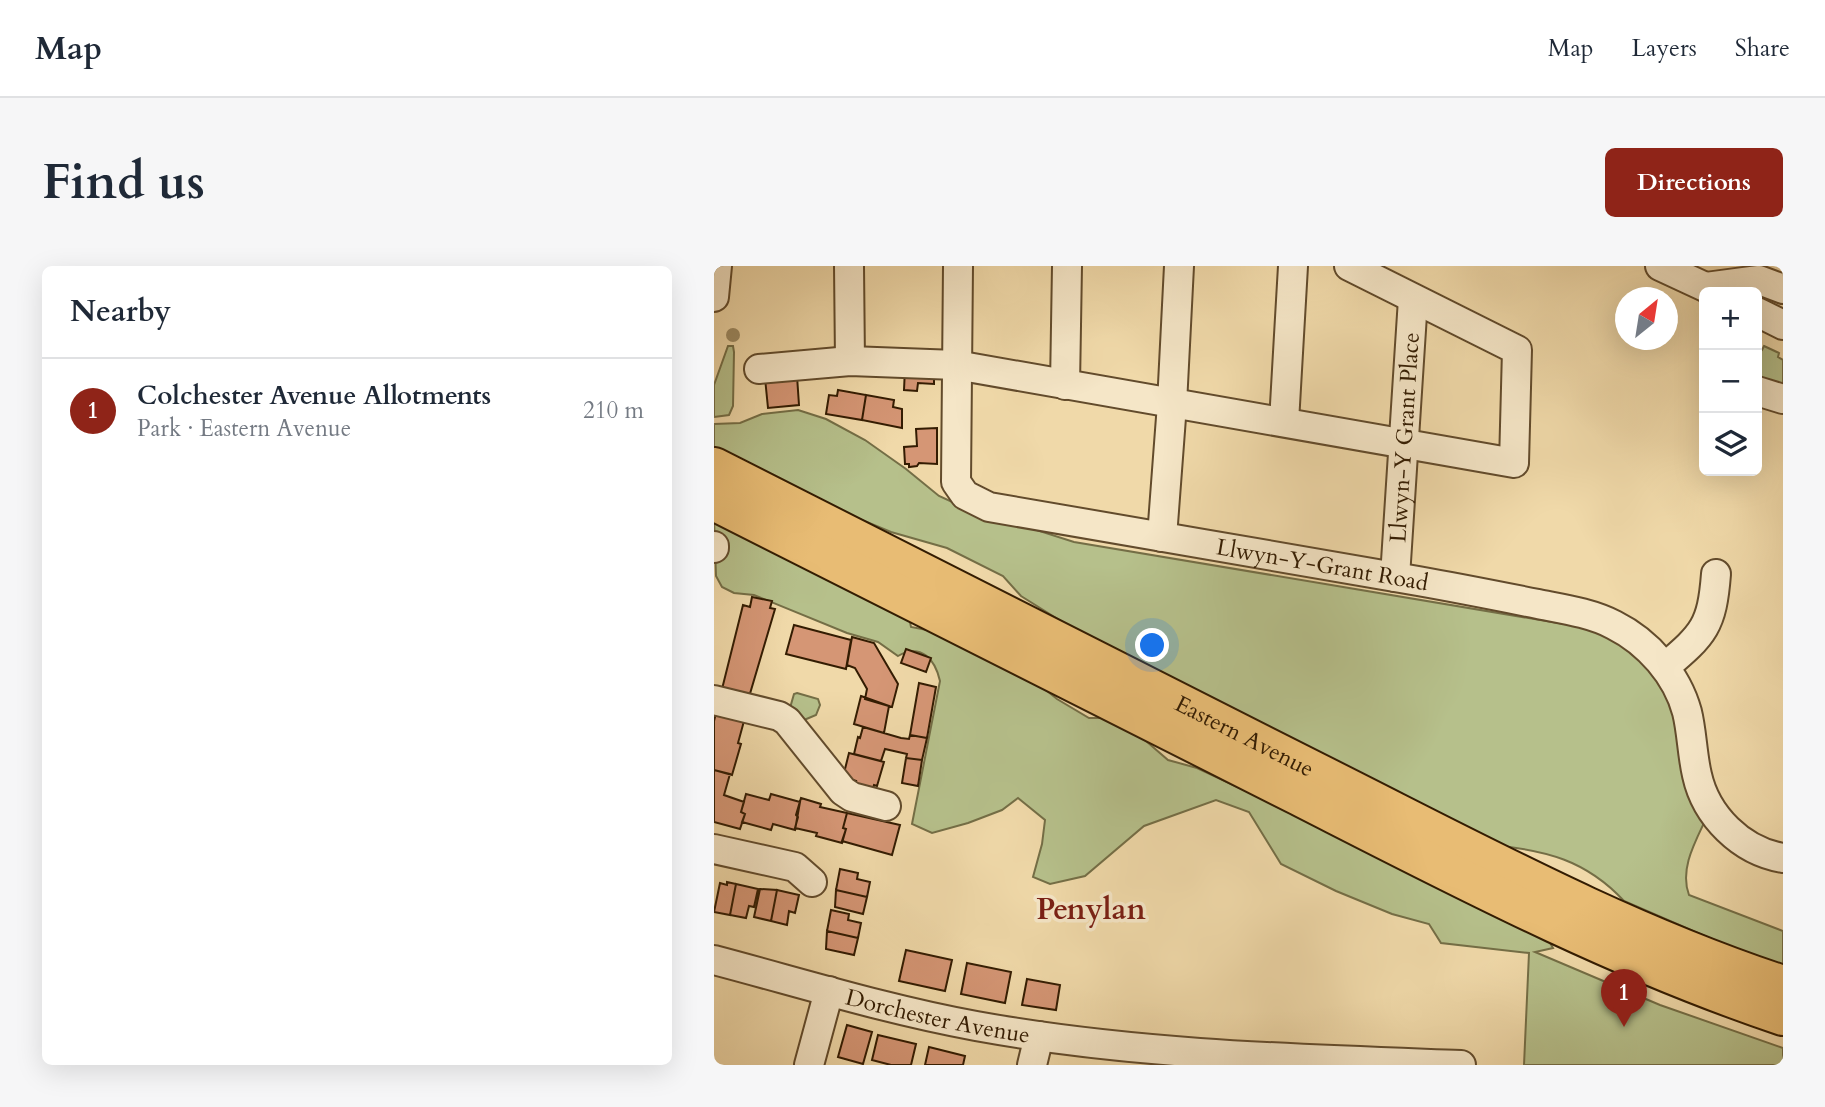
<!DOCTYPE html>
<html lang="en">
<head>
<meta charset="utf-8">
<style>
  body { margin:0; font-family:Cardo,serif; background:#f6f6f7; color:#1f2937 }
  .controls { position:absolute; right:21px; top:21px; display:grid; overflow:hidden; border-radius:10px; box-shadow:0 7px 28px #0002 }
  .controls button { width:63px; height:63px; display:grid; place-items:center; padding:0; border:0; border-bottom:2px solid #e0e1e3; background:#fff; color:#1f2937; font:35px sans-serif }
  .compass { position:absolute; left:901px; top:21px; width:63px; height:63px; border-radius:50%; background:#fff; box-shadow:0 7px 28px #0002; rotate:30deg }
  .you { position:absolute; left:439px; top:380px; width:24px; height:24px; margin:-18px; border:5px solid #fff; border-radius:50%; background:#1a73e8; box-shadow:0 0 0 10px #1a73e833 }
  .badge { display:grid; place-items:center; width:46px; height:46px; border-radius:50%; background:#8f2418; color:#fff; font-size:23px; font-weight:700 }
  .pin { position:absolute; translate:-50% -58px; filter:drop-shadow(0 2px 4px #0008) }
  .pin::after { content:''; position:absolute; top:37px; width:24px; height:21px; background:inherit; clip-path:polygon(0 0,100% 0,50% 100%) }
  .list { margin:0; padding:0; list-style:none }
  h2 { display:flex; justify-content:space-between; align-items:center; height:91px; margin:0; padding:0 28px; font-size:30px }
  h2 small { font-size:23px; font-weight:400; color:#747a83 }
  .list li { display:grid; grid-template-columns:46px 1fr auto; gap:21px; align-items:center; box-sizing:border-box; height:105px; padding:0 28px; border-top:2px solid #e0e1e3 }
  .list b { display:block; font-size:26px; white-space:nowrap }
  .list p { margin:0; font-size:23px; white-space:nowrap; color:#747a83 }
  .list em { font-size:23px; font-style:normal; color:#747a83 }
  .icon { flex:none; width:38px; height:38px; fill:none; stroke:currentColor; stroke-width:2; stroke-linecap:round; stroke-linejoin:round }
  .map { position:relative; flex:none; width:1069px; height:799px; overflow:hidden; border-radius:10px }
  header { display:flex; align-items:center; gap:42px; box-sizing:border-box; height:98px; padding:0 35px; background:#fff; border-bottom:2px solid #e0e1e3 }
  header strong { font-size:33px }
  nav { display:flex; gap:38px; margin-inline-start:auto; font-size:24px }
  .intro { display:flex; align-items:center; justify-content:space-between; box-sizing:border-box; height:168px; padding:0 42px }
  h1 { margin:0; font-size:49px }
  .button { padding:18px 32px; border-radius:10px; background:#8f2418; color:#fff; font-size:24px; font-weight:700 }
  main { display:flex; gap:42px; padding:0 42px }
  aside { flex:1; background:#fff; border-radius:10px; box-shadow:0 7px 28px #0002 }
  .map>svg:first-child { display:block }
</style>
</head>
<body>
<header>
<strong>Map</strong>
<nav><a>Map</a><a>Layers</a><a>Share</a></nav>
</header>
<div class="intro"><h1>Find us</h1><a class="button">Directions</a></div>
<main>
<aside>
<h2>Nearby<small></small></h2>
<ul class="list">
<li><span class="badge">1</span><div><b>Colchester Avenue Allotments</b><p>Park · Eastern Avenue</p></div><em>210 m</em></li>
</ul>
</aside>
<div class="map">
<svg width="1069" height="799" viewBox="0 0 1069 799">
  <rect width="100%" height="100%" fill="#f0d9a9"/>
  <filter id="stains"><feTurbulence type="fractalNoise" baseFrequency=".00286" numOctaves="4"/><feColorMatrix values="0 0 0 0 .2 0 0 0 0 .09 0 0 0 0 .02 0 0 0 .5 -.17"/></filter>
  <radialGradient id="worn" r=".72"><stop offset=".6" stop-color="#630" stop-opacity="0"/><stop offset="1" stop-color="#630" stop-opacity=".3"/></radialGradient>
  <path fill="#b6c08b" stroke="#746e46" stroke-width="2" d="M14,80H19L20,86L19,140L15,149L0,151V119Z
    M1050,80L1065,87L1064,91L1069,94V126L1043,117V82L1048,84Z
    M84,144L112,153L151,174L192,203L225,230L247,240L360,276L862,360C907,370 949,404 961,450C971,488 966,524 990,557C979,580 966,605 975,629L1069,665V704L910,635C872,594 831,584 778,579L366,367L307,330L289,310L233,282L177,266L90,230L0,183V158L26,157L48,148Z
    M0,253L195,351L197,361L218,365L323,417L343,433L375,452H391L432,475L454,494L483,502L545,531L835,675L839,682L821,686L946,739L1069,782V799H810L815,687L727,677L715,658L678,648L622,625L567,598L535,546L502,534L430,560L371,610L336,618L319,611L328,578L331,554L304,532L288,544L254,557L218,567L198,558L226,415C221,393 207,377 184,390L164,376L133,367L40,329L20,327L8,321L2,310Z
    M83,427L104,433L106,439L102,449L90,454L76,442L80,428Z"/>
  <path fill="#d59675" stroke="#331c02" stroke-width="2" d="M191,102L220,104V118L204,117L203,125L190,124Z
    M83,110L85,139L54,142L51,112Z
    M124,124L152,129L148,154L112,148L115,129L123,130Z
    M152,129L180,134L179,141L188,143V162L148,154Z
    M223,162V198L205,197L203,200L195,201V198H191L190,181L203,180L202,163Z
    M38,331L58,335L56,342L61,343L35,431L8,423L29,339L36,341Z
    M80,359L137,374L132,403L72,388Z
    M138,371L160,377L184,418L178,441L151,433L153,423L141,402L133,399Z
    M192,383L217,392L212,406L187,397Z
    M205,417L222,421L213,472L196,469Z
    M147,430L175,440L170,467L140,458Z
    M2,447L30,455L24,477L27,478L18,509L0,504V455Z
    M149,461L187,472L195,473L196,469L213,472L208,494L192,492L193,488L171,483L167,495L140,488L144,471L146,472Z
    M135,487L170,496L163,520L160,519L158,526L140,520L142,515L129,511Z
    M192,492L208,494L204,520L188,517Z
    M0,504L16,508L10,529L30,536L27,546L31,548L26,563L0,556Z
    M32,528L55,534L57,528L86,536L81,564L59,558L57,564L28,556L31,548L27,546Z
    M87,532L107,538L106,541L133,547L129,562L132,563L128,577L102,570L103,567L81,562L84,551L82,549Z
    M133,547L186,559L178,589L128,575L132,563L129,562Z
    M126,603L144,607L143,613L156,616L153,631L122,624Z
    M13,616L22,618L16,649L0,646L6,617L13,619Z
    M22,618L44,623L40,641L35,640L32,652L16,649Z
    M46,623L63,624L57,655L40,651Z
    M63,624L85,629L81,647L75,645L73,659L57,655Z
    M122,624L153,631L149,648L121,641Z
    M117,644L135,648L134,654L147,657L144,672L113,665Z
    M113,665L144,672L140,689L112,683Z
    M192,684L238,694L231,725L185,715Z
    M253,697L297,706L291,737L247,728Z
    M313,713L346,719L342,744L308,739Z
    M133,759L158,766L149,798L124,791Z
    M164,769L202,778L197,799H177L158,794Z
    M215,781L251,790L249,799H211Z"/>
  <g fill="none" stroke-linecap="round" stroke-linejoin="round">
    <defs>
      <g id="minor">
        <path d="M135,0L136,95"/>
        <path id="s1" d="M244,0L242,216L251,229L275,241C418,266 561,290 704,315C744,322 784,330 824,338C849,343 877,347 900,359C934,376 963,409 973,446C978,466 978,488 983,509C992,550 1027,585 1069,592"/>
        <path d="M946,0L1002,26"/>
        <path d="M992,21L1045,14L1069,23"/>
        <path d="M0,31L3,0"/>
        <path d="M1043,46L1069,59"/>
        <path d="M45,103L136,95L242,99L800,197L803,84L635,0"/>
        <path d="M351,119L353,0"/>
        <path d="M1043,125L1069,133"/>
        <path d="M570,156L579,0"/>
        <path d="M448,271L458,138L465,0"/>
        <path d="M0,280V282"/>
        <path id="s2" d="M681,311L699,33"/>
        <path d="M951,401C990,368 998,360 1002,308"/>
        <path d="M0,434L65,450L73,455L129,525L138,531L172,540"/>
        <path d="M0,583L81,601L98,616"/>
        <path id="s3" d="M0,694C87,717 174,744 262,760C422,789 585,793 747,799"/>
        <path d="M95,799L115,725"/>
        <path d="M318,799L325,770"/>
      </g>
      <g id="highway">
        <path id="s4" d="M0,201C200,303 401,404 602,506C754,582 907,666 1069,719"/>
        <path d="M0,235C193,333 387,430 581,528C740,609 899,693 1069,750"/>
      </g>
    </defs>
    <use href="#minor" stroke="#624b2c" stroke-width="32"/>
    <use href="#highway" stroke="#331c02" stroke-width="42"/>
    <use href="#minor" stroke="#f5e6c7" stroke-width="28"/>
    <use href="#highway" stroke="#e8bc74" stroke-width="38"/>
  </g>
  <circle fill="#9e8c64" cx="19" cy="69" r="7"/>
  <g text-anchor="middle" stroke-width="7" stroke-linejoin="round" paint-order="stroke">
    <g font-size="23" fill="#331c02" stroke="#f5e6c7">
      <text dy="8" stroke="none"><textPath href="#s2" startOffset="140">Llwyn-Y Grant Place</textPath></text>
      <text dy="8" stroke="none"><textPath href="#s1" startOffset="597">Llwyn-Y-Grant Road</textPath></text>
      <text dy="8" stroke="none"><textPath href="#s4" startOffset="595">Eastern Avenue</textPath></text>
      <text dy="8" stroke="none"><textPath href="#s3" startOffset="231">Dorchester Avenue</textPath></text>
    </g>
    <g font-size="30" font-weight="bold" fill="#7a1f14" stroke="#f5e6c7">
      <text x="377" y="653">Penylan</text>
    </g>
  </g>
  <rect width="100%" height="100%" filter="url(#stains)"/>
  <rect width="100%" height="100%" fill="url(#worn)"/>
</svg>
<div class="controls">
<button>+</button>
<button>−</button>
<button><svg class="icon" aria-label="layers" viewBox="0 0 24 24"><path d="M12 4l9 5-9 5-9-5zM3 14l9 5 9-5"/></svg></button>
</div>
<svg class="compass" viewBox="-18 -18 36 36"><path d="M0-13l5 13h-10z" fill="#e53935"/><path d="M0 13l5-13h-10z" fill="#747a83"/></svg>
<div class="you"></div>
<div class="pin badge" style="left:910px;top:761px">1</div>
</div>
</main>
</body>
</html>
